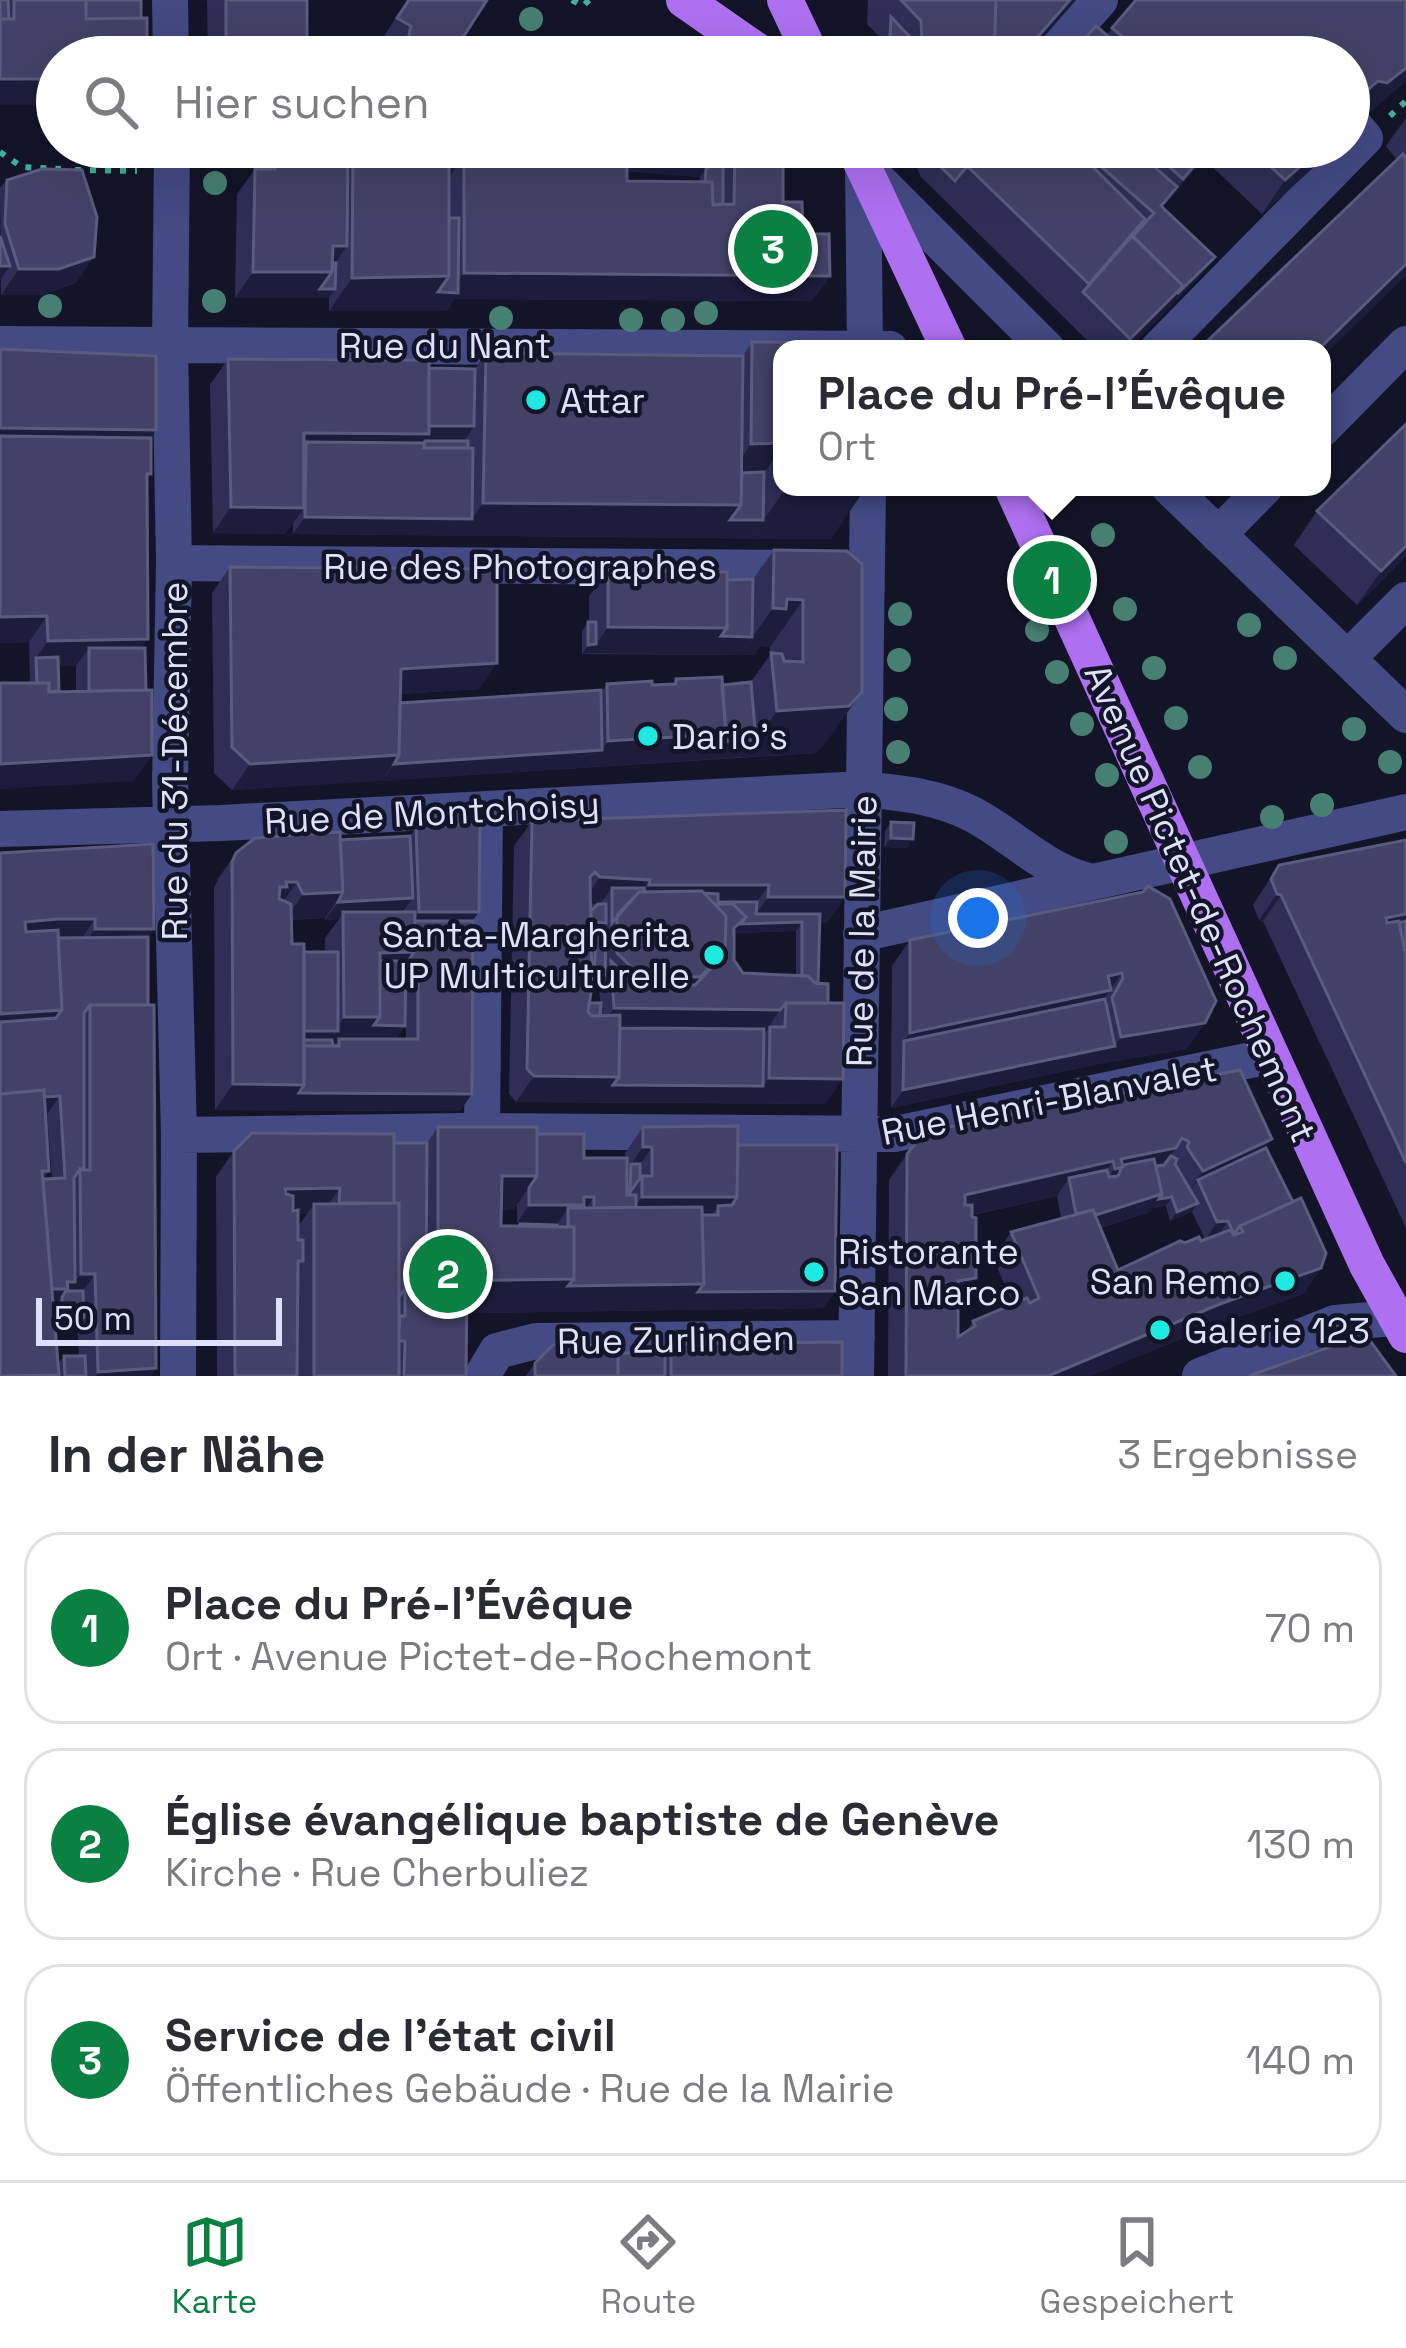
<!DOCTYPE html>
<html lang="de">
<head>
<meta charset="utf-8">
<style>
  body { margin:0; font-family:"Space Grotesk",sans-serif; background:#f7f7f7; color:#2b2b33 }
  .scale { position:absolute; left:36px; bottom:30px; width:246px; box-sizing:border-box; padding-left:12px; border:6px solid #dfe0fc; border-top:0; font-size:33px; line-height:42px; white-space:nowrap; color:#dfe0fc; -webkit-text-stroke:9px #141429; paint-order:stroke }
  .you { position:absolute; left:978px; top:918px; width:42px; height:42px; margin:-30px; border:9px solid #fff; border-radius:50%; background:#1a73e8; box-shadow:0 0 0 18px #1a73e833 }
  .badge { display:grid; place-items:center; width:78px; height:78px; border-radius:50%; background:#0b8043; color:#fff; font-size:39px; font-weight:700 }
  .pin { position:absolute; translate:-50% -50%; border:6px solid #fff; box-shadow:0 3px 12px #0006 }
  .popup { position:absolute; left:773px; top:340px; width:558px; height:156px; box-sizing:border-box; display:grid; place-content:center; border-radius:24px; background:#fff; filter:drop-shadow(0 3px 9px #0005); font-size:39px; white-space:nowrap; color:#7c7c81 }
  .popup b { font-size:45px; color:#2b2b33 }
  .popup::after { content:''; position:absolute; left:50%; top:100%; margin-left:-24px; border:24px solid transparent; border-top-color:#fff }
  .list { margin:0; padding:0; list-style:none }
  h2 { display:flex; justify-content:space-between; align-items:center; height:156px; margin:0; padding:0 48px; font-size:51px }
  h2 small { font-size:39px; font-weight:400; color:#7c7c81 }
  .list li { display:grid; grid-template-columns:78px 1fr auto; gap:36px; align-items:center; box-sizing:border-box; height:192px; margin:0 24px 24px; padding:0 24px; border:3px solid #e1e1e2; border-radius:36px }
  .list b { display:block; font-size:45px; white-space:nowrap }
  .list p { margin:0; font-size:39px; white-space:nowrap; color:#7c7c81 }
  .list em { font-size:39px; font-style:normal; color:#7c7c81 }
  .icon { flex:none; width:66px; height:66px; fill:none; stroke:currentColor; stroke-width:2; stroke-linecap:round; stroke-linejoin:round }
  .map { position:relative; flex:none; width:1406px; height:1376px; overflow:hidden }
  .search { position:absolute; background:#fff; box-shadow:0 12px 48px #0002; left:36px; right:36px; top:36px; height:132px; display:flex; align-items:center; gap:30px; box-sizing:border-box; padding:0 42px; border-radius:66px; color:#7c7c81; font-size:45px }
  .sheet { height:804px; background:#fff }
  nav { display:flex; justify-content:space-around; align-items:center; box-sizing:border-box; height:168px; border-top:3px solid #e1e1e2; background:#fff; font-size:33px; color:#7c7c81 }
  nav a { display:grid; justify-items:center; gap:6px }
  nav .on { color:#0b8043 }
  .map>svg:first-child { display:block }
</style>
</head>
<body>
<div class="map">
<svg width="1406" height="1376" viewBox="0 0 1406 1376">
  <rect width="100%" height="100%" fill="#141429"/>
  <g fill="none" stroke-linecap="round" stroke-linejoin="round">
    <path stroke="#3db299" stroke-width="6" stroke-dasharray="6 9" stroke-linecap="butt" d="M572,0L583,6L589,0
      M1390,116L1406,101
      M0,152L22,167L61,169
      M75,170L137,171"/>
    <path stroke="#434a84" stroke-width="36" d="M170,0L171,57
      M1050,57L1100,0
      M172,147L170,345L174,563L170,782L179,1135L178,1376
      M863,165L865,349
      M866,168L1047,349
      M0,344L890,349
      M1158,349L1365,138L1349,119
      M1322,429L1406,344
      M1169,487L1406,715
      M1218,535L1265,487
      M174,563L809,568
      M1348,658L1406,600
      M0,829L221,823L863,789C901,793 937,796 972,814C1014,836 1045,872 1093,882
      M861,934L1406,812
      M482,1131L485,810
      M179,1135L462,1131L895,1134L1270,1056
      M482,1376L497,1351L536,1341L857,1338
      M856,1376L868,487
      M1200,1376L1335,1323L1406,1317"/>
    <path stroke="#ae70f1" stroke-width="36" d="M684,0L766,57
      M785,0L812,57
      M854,147L949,349
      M1012,487L1367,1265L1406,1335"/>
  </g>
  <g fill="#477f72">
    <circle cx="531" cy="19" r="12"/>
    <circle cx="215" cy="183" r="12"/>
    <circle cx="214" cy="301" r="12"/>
    <circle cx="50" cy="306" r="12"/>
    <circle cx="706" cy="313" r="12"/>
    <circle cx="501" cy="318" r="12"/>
    <circle cx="631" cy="320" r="12"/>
    <circle cx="673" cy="320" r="12"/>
    <circle cx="1103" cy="535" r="12"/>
    <circle cx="1125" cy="609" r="12"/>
    <circle cx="900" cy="614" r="12"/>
    <circle cx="1249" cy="625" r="12"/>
    <circle cx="1037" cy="630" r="12"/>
    <circle cx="1285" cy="658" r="12"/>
    <circle cx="899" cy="660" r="12"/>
    <circle cx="1154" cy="668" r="12"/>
    <circle cx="1057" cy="672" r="12"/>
    <circle cx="896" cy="709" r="12"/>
    <circle cx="1176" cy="718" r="12"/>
    <circle cx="1082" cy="724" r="12"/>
    <circle cx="1354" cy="729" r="12"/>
    <circle cx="898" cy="752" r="12"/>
    <circle cx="1390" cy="762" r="12"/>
    <circle cx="1200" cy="767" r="12"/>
    <circle cx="1107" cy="775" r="12"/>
    <circle cx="1322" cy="805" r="12"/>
    <circle cx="1272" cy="817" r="12"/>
    <circle cx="1116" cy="842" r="12"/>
  </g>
  <path fill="#302e56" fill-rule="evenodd" d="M0,0H141L57,105H0Z
    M207,0H307V57H208Z
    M407,0H487L459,44L478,57H375L377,54L374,52Z
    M868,0H1075L1025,57H877L878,35L867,24Z
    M1406,0V81L1364,117L1360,116L1349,132V57H1068L1107,35L1112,28Z
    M1406,118V275L1322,357V349L1397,160L1386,146Z
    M257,147H492V165H513L523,159L519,152L510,147H783V202L803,223L830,276L812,301L454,299L446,311H329V298H235L237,194L255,169H257ZM627,171L700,177L699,182L627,181Z
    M908,147H1336L1262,214L1204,159L1162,208L1215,257L1202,274L1128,349H1096L921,177Z
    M7,180L76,283L41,295H1L0,188Z
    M752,342L782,349V487H864L831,539L293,534V523L285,534L213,533L210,385L228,359L475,369L486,353L743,356Z
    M0,349L156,430L151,438L147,480L142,648L134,781L30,683L29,642L0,643ZM58,666H76V691H59Z
    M1406,424V556L1357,605L1294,545L1317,511Z
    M774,550L847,551L829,738L816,753L232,790L214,773L212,593L230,567L479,689L400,694V703L601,693L607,684H672L676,679L722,685L751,682L770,655V647L760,646L754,655L582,654V631L589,622V596L608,571L727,580L753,579Z
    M532,821L845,897L827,923H819L818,984L825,1104L516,1102L509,1094L514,846ZM796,931V976L743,973L734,960L735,933ZM599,983L601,1016L589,1003L592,984ZM620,1026L768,1028L764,1036L620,1028Z
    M891,822L907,848L884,847L885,831Z
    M416,828L473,921L460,1111L215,1110L214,888L218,879L236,853L340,840L410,836ZM325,918V920L339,919L325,938V952H304L292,944V920ZM406,978V1039H396L405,1026Z
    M1406,840V1228L1263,921L1259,920L1253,905L1279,865Z
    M0,853L148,937L156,1368L151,1376H0ZM46,1114H47L52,1179H43L49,1171ZM53,1306H55L56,1327L77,1326L79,1356H64L58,1364Z
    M1143,892L1187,1049L1103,1063L891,1108L892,966L910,940Z
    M1240,1070L1266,1148L1321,1268L1303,1294L1202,1330L1090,1376H888L889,1180L907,1154ZM1057,1196L1061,1218L1011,1232L993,1258L1013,1304L973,1321L966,1332L958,1337V1303L972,1215ZM1166,1206L1170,1221L1192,1212L1205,1239L1185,1243L1118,1270L1100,1228L1150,1212L1153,1208Z
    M438,1127L537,1134L584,1158H625V1153L643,1127L738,1145L835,1291L823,1308L467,1313L466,1376H217L216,1177L234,1151L394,1143H427ZM517,1205V1223H558L557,1225L501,1226V1210L514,1209ZM298,1214H307L298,1226Z
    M671,1344L842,1376H526L535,1363L618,1353H665Z"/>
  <path fill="#1d1c3c" d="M1070,0H1075L1025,57H1020Z
    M1406,68V81L1364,117L1360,116L1349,132V123L1368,90L1373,85Z
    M0,79H57V105H0Z
    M449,147H470L447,181Z
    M540,147H598L582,169L527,166Z
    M625,147H732L716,169H706L700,177L609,169Z
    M1210,147H1212L1204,159L1148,224Z
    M1322,147H1336L1262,214L1285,180Z
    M333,246H347L329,272Z
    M94,257L76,283L41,295H1L19,269Z
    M1215,257L1202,274L1128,349H1123L1130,339L1183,286Z
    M1406,264V275L1322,357V349H1319Z
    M0,266H10L0,280Z
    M253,272H332L335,289L329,298H235Z
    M464,273L830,276L812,301L454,299L446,311H329L352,278L449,276L450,292Z
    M423,426H474L462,444L286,459L304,433Z
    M0,428L156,430L133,464L0,462Z
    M782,443V447L752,490L731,473L751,444Z
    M784,491L863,492L831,539L751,538Z
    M483,503L741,505L763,520L751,538L293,534L305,517L472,519Z
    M231,507L304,508L285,534L213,533Z
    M1406,546V556L1357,605L1381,571Z
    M787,599L803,600L770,647L760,646L754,655H740L773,608Z
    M47,616L29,642L0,643V617Z
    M608,627L727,628L752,637L740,655L590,653Z
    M148,639L130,665L89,648L76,666L36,667V658L48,641Z
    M596,644L590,653L582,654L588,645Z
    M497,663L479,689L382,695L401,669Z
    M862,692L829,738L816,753L744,757L777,711Z
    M726,734L756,740L744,757L381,781L394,764L602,750L608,741Z
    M152,755L134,781L0,789V764Z
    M399,755L381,781L232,790L250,764Z
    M891,838L913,839L907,848L884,847Z
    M600,877L650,880L635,900H639L649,885H769L750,911H712V902L707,910L696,899L684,917L621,918L617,922V917L629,906L612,905V888L600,904L582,903Z
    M286,882H297L279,907L280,887Z
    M343,892L325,918L285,920L303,894Z
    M1277,894L1281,895L1263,921L1259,920Z
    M768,897H845L827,923H802L796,931L735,933L734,928L746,917L750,923Z
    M413,898L400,915L343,912L339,919L325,920L338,902Z
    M419,912H479L460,938L409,927Z
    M1406,914V936L1383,941L1386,918Z
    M58,919H95L77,945L7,948L25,922Z
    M591,922L606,923L599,932L584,931Z
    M95,929H154L136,954L77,955Z
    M414,952L418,960L406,978L374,979L380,953Z
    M725,952L682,1003L623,1002L641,976Z
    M1122,973L1092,1016L904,1041L910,1033Z
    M594,975H605L599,984H588Z
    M614,1008L780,1010L768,1028L602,1025Z
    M62,1010L44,1036L0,1038V1014Z
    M344,1017H380L405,1026L393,1044L339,1039L337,1043L296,1049L299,1032L334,1031Z
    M1205,1023L1187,1049L1103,1063L891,1108L903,1090L1115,1046L1121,1037Z
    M534,1076L619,1077L763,1086L751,1103L516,1102Z
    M769,1078L843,1079L825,1104L751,1103Z
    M233,1084L304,1085L472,1094L460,1111L215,1110Z
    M60,1096L47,1114L0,1118V1102Z
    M1272,1139L1254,1165L1198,1180L1185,1197L1203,1171Z
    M643,1147H652L634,1173L631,1164L625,1173Z
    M1176,1148L1158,1174L1097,1195L1121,1159Z
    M1113,1161L1095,1187L1069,1178L1057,1196L947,1220L965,1195Z
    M502,1176H537L514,1209L478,1210Z
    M340,1188L321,1214L314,1204L307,1214L267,1215L285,1189Z
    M1162,1194L1172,1197L1166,1206L1153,1208L1150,1212L1065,1239L1077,1221Z
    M584,1197H594L581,1215L568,1208L558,1223H517L529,1205Z
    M642,1197H737L719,1223L718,1206L706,1223L630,1214Z
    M1198,1203L1192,1212L1170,1221L1177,1212Z
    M1228,1221L1216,1239L1205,1240L1217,1222Z
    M1321,1268L1303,1294L1202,1330L1090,1376H1048L1220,1304Z
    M81,1274H95L77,1300L62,1297L55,1306L34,1307L46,1290L67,1282H75Z
    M976,1278L958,1304V1281Z
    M574,1279L704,1284L835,1291L823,1308L405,1314L426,1297L438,1281Z
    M84,1317L77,1326L56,1327L62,1318Z
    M156,1368L151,1376H96L98,1372Z"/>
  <path fill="#434167" stroke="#5b5a7f" stroke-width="3" d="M0,0H8L9,19H0Z
    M14,0H86V19L147,18V57H57V79H0V19H14Z
    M86,0H141V18L86,19Z
    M226,0H307V57H226Z
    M409,0H487L453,53L439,45L426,56L407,44L411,26L397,18Z
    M901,0H996L994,57H929L922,42L921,21Z
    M996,0H1070L1020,57H994Z
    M1136,0H1406V68L1387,83L1378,81L1373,85L1368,90L1366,107L1349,123V57H1147L1112,28Z
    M891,17L910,37L911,57H889Z
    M1096,26L1133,57H1068Z
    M493,39L526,57H481Z
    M459,44L478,57H450Z
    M383,45L393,51L392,57H376Z
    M275,147H348L347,246H333L332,272H253L255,169H275Z
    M353,147H470H449V276L352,278Z
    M470,147H492V165H513L519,159L573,160L579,165H601V147H627V181L712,182L713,205L734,204L735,147H783V202H802L803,234H829L830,276L464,273V155Z
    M666,147H726L718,152Z
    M928,147H952L956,156L964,147H983L955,181L933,159Z
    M983,147H1073L1145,219L1089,284L966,165Z
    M1079,147H1093L1115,166L1132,147L1177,187L1161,206L1215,257L1177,294L1183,286L1133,236L1154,213Z
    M1108,147H1131L1121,158Z
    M1147,147H1210L1183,179Z
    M1250,147H1322L1285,180Z
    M1403,154L1406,158V264L1319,349H1199Z
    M718,159L723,160V204L713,205L712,182H705L706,169L714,164Z
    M42,169L82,170L97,217L94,257L59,269H19L5,224L7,180Z
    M449,218H459L458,293L438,292L449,276Z
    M803,223H809V234H803Z
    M0,236L10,266H0Z
    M1132,236L1183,286L1130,339L1083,292Z
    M333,263H336L335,289H320L332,272Z
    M752,342L850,343L861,349H782V443L751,444Z
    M0,349L156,356V430L0,428Z
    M486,353L743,356L741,505L483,503Z
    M228,359L429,360V434L304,433V508L231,507Z
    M429,368L475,369L474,426H429Z
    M1406,424V546L1381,571L1317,511Z
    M0,436L151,438V474H147L148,639L48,641L47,616L0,617Z
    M425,441H468V448H424Z
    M306,442L424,443V448H473L472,519L305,517Z
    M764,472L763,520H730L741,505L742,473Z
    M784,487H864L863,492L784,491Z
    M774,550L847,551L862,564V692L849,706L777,711L771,653L782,654L784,661L803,662V600L787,599L786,609L773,608Z
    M230,567L497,569V663L401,669L399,755L250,764L232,747Z
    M608,571L727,572V628L608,627Z
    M753,579L752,637L721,636L727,628V580Z
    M588,622H596V644L588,645Z
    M89,648H145L146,690L89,691Z
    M58,657L59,691L49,692V683H37L36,658Z
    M722,677L726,734L608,741L607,684L652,681V685L676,684V679Z
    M751,682L756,740L720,742L726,734L722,685Z
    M0,683H49V692L152,690V755L0,764Z
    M601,690L602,750L394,764L399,755L400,703Z
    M846,810L845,897H768L769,885H649L650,880L600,877L595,872L590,877L592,986L588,1012L592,1016L620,1015L619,1077L534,1076L527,1069L532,821Z
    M891,822L914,823L913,839L891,838Z
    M480,823L479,912H419L416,828Z
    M340,832L343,892L303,894L297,882H286L287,887H280L279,899L291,904L292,944H304V1085L233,1084L232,862L236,853L255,838Z
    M410,836L413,898L338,902L343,892L340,840Z
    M1406,840V914L1386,918L1387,923L1399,921L1406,957V1163L1281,895L1277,894L1271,879L1279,865Z
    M153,844L154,929H95V919H58L25,922L26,932L58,930L62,1010L0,1014V853Z
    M1148,886L1170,899L1216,1001L1205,1023L1121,1037L1112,998L1123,978L1122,973L1108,976L1111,990L910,1033V940L1143,892Z
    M612,888H644V892H639L612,923Z
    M702,891L726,916L725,952L700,977L641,976L617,953V915L639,892Z
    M704,893L718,894V904H733L746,917L734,928V960L743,973L808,976L815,983L828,984V1003H786L780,1010L614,1008L611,961L635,985H695L719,960L725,952L726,916Z
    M718,902H757L756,914H820L818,984L815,983L808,976H802V922L741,924L746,917L733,904H718Z
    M598,904H606V923L591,922V911Z
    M343,912H415L414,952L380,953V1017H344Z
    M415,921H473L472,1094L299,1093L304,1085V1046H339V1039H418V960H409L414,952Z
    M1406,921V945L1404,946L1399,923Z
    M596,933H606L605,975H594Z
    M148,937V1005H90L84,1013V1170L80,1169L74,1178L75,1282H67L68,1289H52L43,1179L65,1178L60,1096L44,1097V1090L0,1094V1022L56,1018L62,1010L58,938Z
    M304,952H338V1031H304Z
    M380,961H406L405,1026L374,1025L380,1017Z
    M1105,999L1115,1046L903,1090L904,1041Z
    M589,1003H601L600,1016H592L588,1012Z
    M786,1003H844L843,1079L769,1078L770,1027H785Z
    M90,1005H154L156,1368L98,1372L95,1274H81L80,1169L90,1170Z
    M620,1028L764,1029L763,1086L613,1085L619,1077Z
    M304,1040H332L333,1046H304Z
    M1240,1070L1272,1139L1203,1171L1187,1147L1189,1142L1182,1138L1176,1148L1121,1159L1123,1167L1115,1169L1113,1161L965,1195V1205H972V1217L976,1218V1278L958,1281V1337L975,1326L973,1321L1027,1298L1030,1303L1039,1298L1011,1232L1093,1210L1118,1270L1180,1241L1185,1243L1199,1237L1201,1241L1230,1230L1234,1235L1243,1232L1240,1226L1301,1198L1326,1253L1321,1268L1220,1304L1048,1376H906L907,1154L924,1132Z
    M44,1090L49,1171H42L59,1375L0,1376V1094Z
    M738,1126L737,1197H642V1176H652V1147H643V1127Z
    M438,1127H537V1176H502L501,1226L574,1227V1279L438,1281Z
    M252,1133L394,1134V1203H339L340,1188L285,1189L286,1194L293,1196V1211L298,1210V1240H303V1261H298L297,1376H235L234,1151Z
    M537,1134H584V1158H627V1195H636V1207L594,1208V1197H584V1205H529V1188L537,1176Z
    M394,1143H427L426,1289H405L399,1297V1203H394Z
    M738,1145H837L835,1291L698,1292L704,1284L702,1215H718V1206L732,1205L737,1197Z
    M1266,1148L1293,1202L1240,1226L1234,1234L1228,1221L1217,1222L1198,1180Z
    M1171,1156L1177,1159L1175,1164L1198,1203L1177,1212L1172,1197L1159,1199L1162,1194L1156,1166L1164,1165Z
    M1154,1159L1162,1194L1096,1215L1093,1210L1076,1214L1069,1178L1107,1170L1109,1177L1118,1176L1123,1165Z
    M631,1164H640V1178L630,1192Z
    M399,1203V1376H314V1204Z
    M702,1207L704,1284L568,1286L574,1279V1227H568V1208Z
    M520,1224L557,1225V1227L520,1226Z
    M405,1289H467L466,1376H404L405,1341H399V1331L400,1316H405Z
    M66,1291H83L84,1317L62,1318V1297Z
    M1365,1334L1396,1376H1249Z
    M842,1342V1376H671V1344Z
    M553,1345H618V1376H535V1363Z
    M618,1353H665V1376H618Z
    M64,1356H85L86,1376H65Z"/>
  <g fill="#1deae0" stroke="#141429" stroke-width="4.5">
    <circle cx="536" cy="400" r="12"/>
    <circle cx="648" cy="736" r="12"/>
    <circle cx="714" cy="955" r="12"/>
    <circle cx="814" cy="1272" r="12"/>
    <circle cx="1285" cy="1281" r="12"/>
    <circle cx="1160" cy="1330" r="12"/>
  </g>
  <g text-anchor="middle" stroke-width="9" stroke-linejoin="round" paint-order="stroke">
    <g font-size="36" fill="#dfe0fc" stroke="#141429">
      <text x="445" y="358">Rue du Nant</text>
      <text x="520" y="579">Rue des Photographes</text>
      <text transform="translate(174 761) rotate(-90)" y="13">Rue du 31-Décembre</text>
      <text transform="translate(432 812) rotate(-3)" y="13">Rue de Montchoisy</text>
      <text transform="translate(1201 903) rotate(66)" y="13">Avenue Pictet-de-Rochemont</text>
      <text transform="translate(861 931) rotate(-89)" y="13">Rue de la Mairie</text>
      <text transform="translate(1049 1100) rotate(-11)" y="13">Rue Henri-Blanvalet</text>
      <text transform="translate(676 1339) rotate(-1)" y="13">Rue Zurlinden</text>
    </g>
    <g font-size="36" fill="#dfe0fc" stroke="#141429" text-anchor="start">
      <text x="560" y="413">Attar</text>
      <text x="672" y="749">Dario's</text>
      <text x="690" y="947" text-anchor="end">Santa-Margherita<tspan x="690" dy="41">UP Multiculturelle</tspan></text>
      <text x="838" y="1264">Ristorante<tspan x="838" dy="41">San Marco</tspan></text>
      <text x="1261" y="1294" text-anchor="end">San Remo</text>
      <text x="1184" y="1343">Galerie 123</text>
    </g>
  </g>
</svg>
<div class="scale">50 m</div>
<div class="you"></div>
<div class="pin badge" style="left:1052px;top:580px">1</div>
<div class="popup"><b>Place du Pré-l'Évêque</b>Ort</div>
<div class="pin badge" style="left:448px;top:1274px">2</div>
<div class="pin badge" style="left:773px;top:249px">3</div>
<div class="search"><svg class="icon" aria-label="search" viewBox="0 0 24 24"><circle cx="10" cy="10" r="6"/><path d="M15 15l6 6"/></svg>Hier suchen</div>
</div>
<section class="sheet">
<h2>In der Nähe<small>3 Ergebnisse</small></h2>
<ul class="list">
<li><span class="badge">1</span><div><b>Place du Pré-l'Évêque</b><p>Ort · Avenue Pictet-de-Rochemont</p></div><em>70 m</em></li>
<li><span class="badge">2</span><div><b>Église évangélique baptiste de Genève</b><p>Kirche · Rue Cherbuliez</p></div><em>130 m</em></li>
<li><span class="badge">3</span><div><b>Service de l’état civil</b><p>Öffentliches Gebäude · Rue de la Mairie</p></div><em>140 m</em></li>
</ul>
</section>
<nav>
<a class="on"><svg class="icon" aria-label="map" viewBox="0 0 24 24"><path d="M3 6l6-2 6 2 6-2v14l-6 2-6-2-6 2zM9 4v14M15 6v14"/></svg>Karte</a>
<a><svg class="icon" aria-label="directions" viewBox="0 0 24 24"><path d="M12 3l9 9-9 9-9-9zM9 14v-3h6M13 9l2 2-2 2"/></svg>Route</a>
<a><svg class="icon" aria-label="saved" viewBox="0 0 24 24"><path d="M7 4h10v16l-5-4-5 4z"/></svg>Gespeichert</a>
</nav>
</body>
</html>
